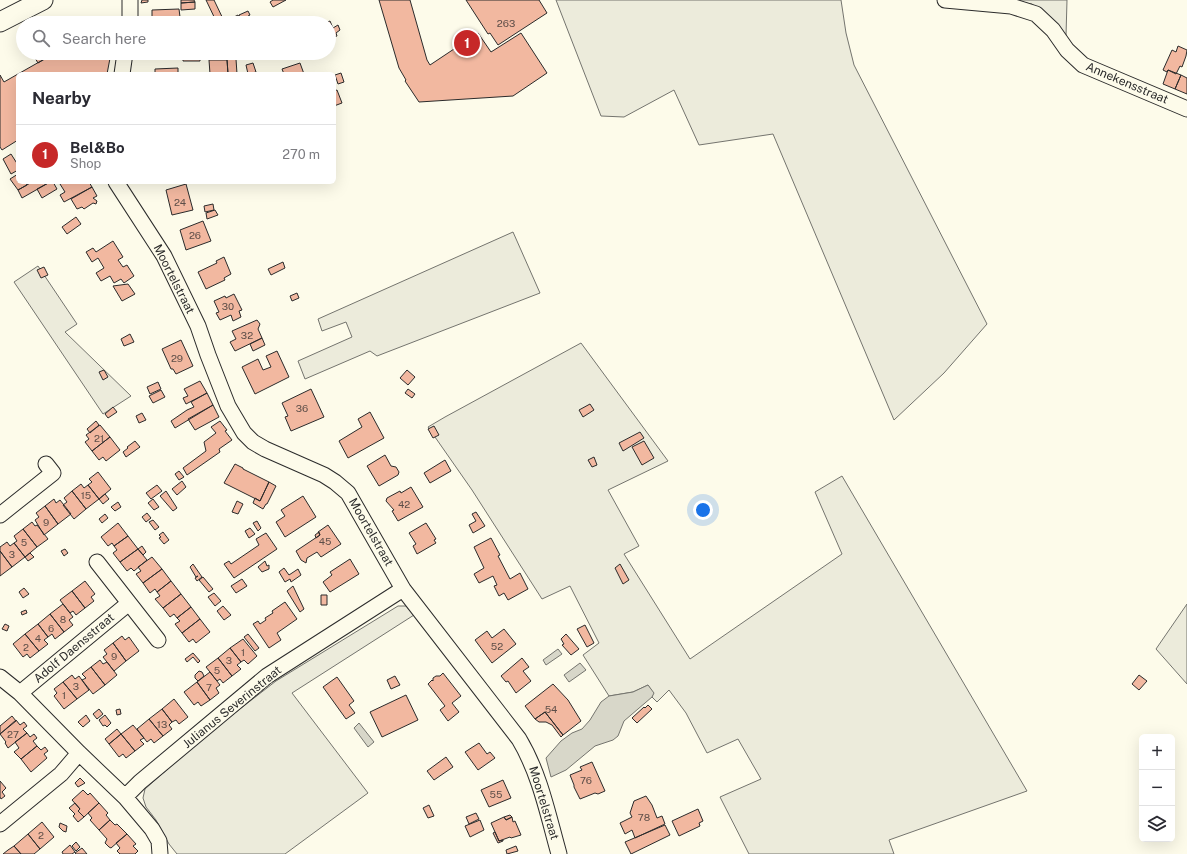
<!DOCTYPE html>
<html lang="en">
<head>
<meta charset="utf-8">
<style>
  body { margin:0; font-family:"Public Sans",sans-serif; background:#f2f2f3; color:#2b2b33 }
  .controls { position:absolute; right:12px; bottom:12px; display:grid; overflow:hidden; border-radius:6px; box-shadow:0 4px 16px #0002 }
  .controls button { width:36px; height:36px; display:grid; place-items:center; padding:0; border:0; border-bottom:1px solid #e1e1e2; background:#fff; color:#2b2b33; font:20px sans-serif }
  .you { position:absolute; left:703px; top:510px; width:14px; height:14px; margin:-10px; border:3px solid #fff; border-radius:50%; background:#1a73e8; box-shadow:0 0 0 6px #1a73e833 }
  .badge { display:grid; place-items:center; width:26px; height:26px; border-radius:50%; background:#c62828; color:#fff; font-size:13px; font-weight:700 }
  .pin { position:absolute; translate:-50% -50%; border:2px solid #fff; box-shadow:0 1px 4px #0006 }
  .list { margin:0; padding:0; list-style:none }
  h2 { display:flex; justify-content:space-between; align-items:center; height:52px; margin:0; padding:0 16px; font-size:17px }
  h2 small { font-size:13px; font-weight:400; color:#7c7c81 }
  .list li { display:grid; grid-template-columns:26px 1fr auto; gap:12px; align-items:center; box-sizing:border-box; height:60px; padding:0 16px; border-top:1px solid #e1e1e2 }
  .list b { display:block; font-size:15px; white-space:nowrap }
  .list p { margin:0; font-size:13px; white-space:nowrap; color:#7c7c81 }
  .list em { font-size:13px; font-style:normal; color:#7c7c81 }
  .icon { flex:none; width:22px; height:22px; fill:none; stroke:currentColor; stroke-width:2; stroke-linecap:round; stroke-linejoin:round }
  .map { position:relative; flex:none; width:1187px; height:854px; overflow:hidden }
  .search { position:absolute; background:#fff; box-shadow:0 4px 16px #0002; left:16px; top:16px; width:320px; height:44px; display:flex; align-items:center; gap:10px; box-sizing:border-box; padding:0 14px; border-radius:22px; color:#7c7c81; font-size:15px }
  .panel { position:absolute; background:#fff; box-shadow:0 4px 16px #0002; left:16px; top:72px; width:320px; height:112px; border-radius:6px }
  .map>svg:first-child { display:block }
</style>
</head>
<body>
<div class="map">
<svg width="1187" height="854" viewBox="0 0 1187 854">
  <rect width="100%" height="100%" fill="#fdfbea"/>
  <path fill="#ecebdb" stroke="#74746e" d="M556,0H841L846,33L854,65L987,324L944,373L894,420L773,134L699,145L674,90L624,117L601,116Z
    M1008,0H1067L1066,36L1051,20L1032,4Z
    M513,232L540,293L377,356L370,351L305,379L298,361L352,337L346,322L322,331L318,319Z
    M38,266L77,324L65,332L131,396L103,414L14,282Z
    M581,343L668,461L608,490L639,546L624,554L690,659L842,554L815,492L842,476L1027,791L889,840L894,854H749L720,797L761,779L738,739L707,753L686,713L669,690L657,702L652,697L653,693L648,685L633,692L609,696L583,655L599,643L570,586L542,599L472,490L428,427L445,417Z
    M1187,604V684L1156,649Z
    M398,606H406L414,615L292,693L368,793L285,854H177L169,844L156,820L146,807L143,798L145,789L205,736L276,681Z"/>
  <path fill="#d8d7c9" stroke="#74746e" d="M558,649L562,654L546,665L543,660Z
    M580,663L586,670L569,682L564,675Z
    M648,685L654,693L652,697L624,721L618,736L613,740L595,746L566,770L551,777L546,758L561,741L572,733L582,729L590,720L601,702L609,696L633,692Z
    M359,723L374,742L368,747L354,728Z"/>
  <path fill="#f2b8a0" stroke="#2b2b2b" d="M142,0H148V2L141,3Z
    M181,0H194L195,2L181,3Z
    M206,0H214L225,23H217Z
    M273,0H286L273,7L270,2Z
    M379,0H410L427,60L430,65L478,33L491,52L521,33L547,73L513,96L419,102L405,81L406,80L399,68Z
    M466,0H539L547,13L498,45L490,33L488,34Z
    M195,2V9L181,10V3Z
    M179,9L180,17H183L184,20L152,22V10Z
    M248,11L250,15L248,16V17L241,20L239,15Z
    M238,15L241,21L232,23L230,19Z
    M105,17L111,18L115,23H90Z
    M188,20V23H152V22Z
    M330,21L333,28L338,25L340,30L336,33L337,36L331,38L329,33V23H325Z
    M1178,46L1187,50L1186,56L1182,67L1180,66L1176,74L1168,70L1167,72L1163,70L1172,50L1176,52Z
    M32,53H46L48,57L38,63Z
    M46,53H111L107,74H18L48,57Z
    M154,53H176L177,57L154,58Z
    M183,55H200V61H183Z
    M227,59H236L237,74H228Z
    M209,60H227L228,74H210Z
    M253,63L256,72L248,74L246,65Z
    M300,63L304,74H284L282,69Z
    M178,68V74H155V69Z
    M1168,70L1181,75L1175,89L1163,84Z
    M341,73L344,82L338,84L335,75Z
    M18,74V140L2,150L0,147V75L4,82Z
    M1181,75L1187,78V94L1175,89Z
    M337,90L342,103L334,106V91Z
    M11,154L18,165V170L11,174L3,159Z
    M18,174V182H25L27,185L18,190L10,179Z
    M32,182H50L22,198L18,190Z
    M50,182H53L57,189L42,198L37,189Z
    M65,182H89L92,187L64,202L60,195L65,192L60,184Z
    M186,184L193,210L172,215L166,190Z
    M92,187L97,196L93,198L97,201L96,204L93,203L84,209L82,207L77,209L71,199Z
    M213,204L214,210L205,212L204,206Z
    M215,210L218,215L207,219L206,213Z
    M76,217L81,224L67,234L62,227Z
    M203,221L211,241L186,250L180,230Z
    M113,241L123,257L118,260L123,267L127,265L134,276L124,283L121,279L114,283L110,276L101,281L96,273L104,268L98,258L92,262L86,252L93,248L96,252Z
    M224,257L231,274L224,278L225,280L206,289L198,272L217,263L216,261Z
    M283,262L285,268L271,275L268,269Z
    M44,267L48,275L41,278L37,270Z
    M128,284L135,294L122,301L113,286Z
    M297,293L299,298L292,301L290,296Z
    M234,294L242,310L239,311L241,317L233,321L231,315L220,320L216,313L219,312L214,301L225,296L226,298Z
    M257,320L260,324L258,329L262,338L235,351L230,342L236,339L232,331Z
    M130,334L134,342L124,346L121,339Z
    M262,338L265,345L253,351L250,344Z
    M181,340L193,366L176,374L173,369H171L162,349Z
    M277,351L289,377L255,394L242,367L258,359L263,370L271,367L266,356Z
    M104,370L108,377L103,380L99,372Z
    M407,370L415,377L408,385L400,378Z
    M200,381L207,393L186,404L183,398L188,396L184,389Z
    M158,382L161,389L150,394L147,387Z
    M311,389L324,417L291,431L285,417L288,416L282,403Z
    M408,389L415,394L412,398L405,393Z
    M161,390L165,397L153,403L149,396Z
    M207,393L213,405L175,428L171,421L187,410L194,407L191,402Z
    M590,404L594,410L583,417L579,410Z
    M213,405L219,417L195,430L188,419Z
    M113,407L117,412L108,418L105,414Z
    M370,412L384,438L348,458L339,441L362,427L358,419Z
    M142,413L146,420L139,423L136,416Z
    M96,421L99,425L90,433L87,429Z
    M220,421L227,430L225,431L232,440L219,449L220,452L187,475L183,468L206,451L204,442L216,433L211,427Z
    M100,425L110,437L92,451L85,442L89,439L86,435Z
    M434,426L439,435L433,438L428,429Z
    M640,432L644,438L623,451L619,443Z
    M110,437L120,450L106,461L103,457L99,460L92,451Z
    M135,441L140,447L126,457L123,452L128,448L127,447Z
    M644,441L654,458L642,465L632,447Z
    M385,455L391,466L396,467L399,472L398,475L379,486L367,466Z
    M594,457L597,465L592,467L588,460Z
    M445,460L451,471L430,483L424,473Z
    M235,464L243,468V469L269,482L260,501L224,483Z
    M179,471L184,477L179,480L175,474Z
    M98,472L111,489L99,499L88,485L92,482L89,479Z
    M182,481L186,487L177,495L172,489Z
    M269,482L276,486L267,504H266L263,509L253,503L255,498L260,501Z
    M81,484L84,488L88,485L99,499L86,509L72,491Z
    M157,485L162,491L151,499L146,493Z
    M411,487L423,507L398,521L392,511L394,510L386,501L387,498L400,491L401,493Z
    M72,491L86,509L74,519L63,505L67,502L64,498Z
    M166,491L177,508L173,511L160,496Z
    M105,494L109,499L103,504L99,499Z
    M303,496L316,517L285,537L276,522L285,516L281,510Z
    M54,499L56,503L60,500L71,514L58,524L45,506Z
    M153,499L159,507L154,510L148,503Z
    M237,501L243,504L238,514L232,512Z
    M118,502L121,507L115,511L111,507Z
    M45,506L58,524L44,535L35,520L39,517L36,513Z
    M476,512L485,526L473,533L469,525L476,521L472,514Z
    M147,513L151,518L146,522L142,517Z
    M105,514L108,518L102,523L99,519Z
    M153,520L159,527L155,530L149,522Z
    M257,521L261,528L258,531L253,523Z
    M32,522L35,526L37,525L48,539L37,547L23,529Z
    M118,523L128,536L114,546L112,543L108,546L101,537Z
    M426,523L436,539L434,540L436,543L417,554L413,546L416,544L409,533Z
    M328,525L341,544L321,557L317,552L307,558L306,563L301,560L296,551L320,535L318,532Z
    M250,528L255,534L249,538L245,531Z
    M23,529L37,547L25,557L14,543L17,541L14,536Z
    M163,532L169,540L164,544L159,538L161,537L159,535Z
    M319,532L320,535L316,538L315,535Z
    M266,533L277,549L234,578L224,564L229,561L231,564L259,545L256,539Z
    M128,536L138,549L120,562L113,553L117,550L114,546Z
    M491,538L500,555L498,556L510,579L520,573L528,589L508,600L504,593L499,596L494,586L497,585L493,576L479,583L474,574L484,568L474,547Z
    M7,542L10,546L14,543L25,557L12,567L0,551V547Z
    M142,546L146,552L143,555L138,549Z
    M65,549L68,553L64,556L61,551Z
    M138,549L147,560L134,571L131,568L127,571L120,562Z
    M0,551L12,567L0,576Z
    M30,553L34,557L28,561L25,557Z
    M152,557L162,569L143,583L136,574L141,571L138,567Z
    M350,559L359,574L330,592L323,582L332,575L330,572Z
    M265,561L267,566L269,565V569L262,572L258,567Z
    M193,564L202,577L197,581L195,578L198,576L196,577L190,567Z
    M620,564L629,580L623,584L615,568Z
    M284,568L289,575L298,569L301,575L291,582L290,579L285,582L279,572Z
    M162,569L171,581L157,592L155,589L150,593L143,583Z
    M203,577L213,589L209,592L199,580Z
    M242,579L247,586L236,593L231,586Z
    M85,581L95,594L91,597L94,601L85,608L72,591Z
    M171,581L181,594L163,608L155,599L160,596L157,592Z
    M293,586L304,609L300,612L287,591Z
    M24,588L29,594L23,598L19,592Z
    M72,591L85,608L76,615L73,611L70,613L60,600Z
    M214,593L221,601L215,606L208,597Z
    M181,594L191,607L177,618L174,614L170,617L163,608Z
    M321,595H327V605H321Z
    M285,602L297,619L277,633L281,640L269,648L253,624L258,621L260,624L266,620L265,618L273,613L272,611Z
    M63,604L73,617L69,620L73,625L64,632L50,614Z
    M223,606L231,615L224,620L217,611Z
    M191,607L200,619L182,633L175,624L180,621L177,618Z
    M26,610L27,613L22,615L21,612Z
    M50,614L64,632L55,639L52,634L48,637L38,624Z
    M200,619L210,632L196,643L193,639L189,642L182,633Z
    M5,624L9,626L7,631L2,629Z
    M38,624L48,637L44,640L48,644L39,651L25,634Z
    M585,625L594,643L587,647L577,629Z
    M504,629L516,644L492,663L475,640L487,631L492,638Z
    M25,634L39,651L30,658L27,654L23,657L13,644Z
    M248,634L259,648L255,651L244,637Z
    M566,634L579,649L571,655L562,645L564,644L561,639Z
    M122,636L125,640L129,637L139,651L126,661L113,643Z
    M243,639L257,656L248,664L244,660L241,662L230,648Z
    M113,643L126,661L114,671L103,657L107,654L104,650Z
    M230,648L241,662L237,665L241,669L232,676L218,658Z
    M193,653L200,661L198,663L193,657L187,662L185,659Z
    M218,658L232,676L223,683L220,679L217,681L206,667Z
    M522,658L529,667L523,671L531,681L516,693L508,681L506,682L501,676Z
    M100,660L103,664L107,662L117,675L105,685L91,667Z
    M91,667L105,685L93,694L82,680L86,678L82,674Z
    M199,671L202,672L204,676L198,681L195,678V675Z
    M210,672L220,685L216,688L219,693L210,700L197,682Z
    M443,673L461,696L452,703L459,712L448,721L440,710L445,706L428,684L432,680L433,681V678L436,676H440Z
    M72,675L75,679L79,676L89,690L77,699L63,682Z
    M1139,675L1147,681L1139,690L1132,684Z
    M395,676L400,685L391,689L387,680Z
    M337,677L354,701L349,705L355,713L346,719L323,687Z
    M63,682L77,699L64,709L54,696L57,693L54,689Z
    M197,682L210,700L201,706L198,702L194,705L184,692Z
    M553,684L568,700L581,721L563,735L545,712L535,719L525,706Z
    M406,695L418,720L382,737L370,712Z
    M174,699L188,717L179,724L176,720L172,722L162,709Z
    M648,705L652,709L637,723L632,718L644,707L645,708Z
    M99,709L103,714L97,719L93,714Z
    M120,709L121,714L117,715L116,710Z
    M162,709L172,722L169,725L172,729L163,736L149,719Z
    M545,712L563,735L561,737L552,725L546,722H539L535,719Z
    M86,715L90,721L83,727L78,722Z
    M105,715L111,723L107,727L105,725L103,726L99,720Z
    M12,716L16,721L0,734V726Z
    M149,719L163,736L154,743L151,739L147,742L137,729Z
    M16,720L20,725L24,722L27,726L23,729L27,733L8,748L5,743L6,742L0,734Z
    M133,725L144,738L140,740L144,744L135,751L121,734Z
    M117,729L121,734L109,744L105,739Z
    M27,733L30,737L34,734L37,738L33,741L37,746L21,759L14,752L19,748L15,742Z
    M121,734L135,751L126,758L123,754L119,757L109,744Z
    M479,743L487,754L490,752L495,758L478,770L465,752Z
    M37,746L41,750L45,747L48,751L44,754L47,758L31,772L21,759Z
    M446,757L453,767L434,780L427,771Z
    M592,762L605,791L598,794L595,793L580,799L574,787V785L570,775L582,770L580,767Z
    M80,778L85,783L78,787L75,783Z
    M503,780L511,798L489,807L481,790Z
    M0,781L6,788L2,792L5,796L1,799L0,797Z
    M83,790L88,795L90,793L99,803L84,817L78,811L80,809L72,800Z
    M646,796L652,805L657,818L662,816L665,824L635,838L632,830L625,834L620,823L632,817L630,813L634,801Z
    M75,803L80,809L78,811L84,817L78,822L73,816L75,814L69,808Z
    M99,803L108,813L106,815L110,820L99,830L90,820L92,818L88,813Z
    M429,805L434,816L428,818L423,808Z
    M698,809L703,821L699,823L700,826L679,836L672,821Z
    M476,813L479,819L469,824L466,817Z
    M510,815L512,817L506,820L504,817Z
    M504,817L506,820L512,817L513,822L515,821L521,835L511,838L510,837L499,841L491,823Z
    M110,820L115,825L117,824L127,834L111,848L109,847L105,843L107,839L99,830Z
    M480,820L484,830L470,837L465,826Z
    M42,822L54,837L40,849L28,834Z
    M60,823L67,826L66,832L63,831L59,827Z
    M665,825L670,835L631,854L625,842Z
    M495,832L499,841L503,840V841L498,843L493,833Z
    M28,834L40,849L34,854H21L14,846Z
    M127,834L136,844L133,846L138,851L135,854H120L117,851L120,848L116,843Z
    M76,842L80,847L76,851L72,846Z
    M70,845L75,852L72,854H63L62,852Z
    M14,846L21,854H3L8,850Z
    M516,846L518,851L507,854L506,850Z
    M82,848L87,854H76L75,853Z"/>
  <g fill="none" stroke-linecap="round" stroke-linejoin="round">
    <defs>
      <path id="minor" d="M130,0V23
        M945,0L1011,6L1036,14L1053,30L1067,50L1083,65L1187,109
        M122,74L125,53
        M116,182L164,256L198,326L208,355L228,406L244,433L253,442L265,449L324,475L335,482L348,493L403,589L519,739C540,774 548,815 559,854
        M0,515L53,473L46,464
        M97,562L158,640
        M0,677L20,693L79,753L125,797L152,829L159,841L160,854
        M20,693L129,603
        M125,797L140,782L267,676L403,589
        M0,824L61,774L79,753"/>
      <path id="major" d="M0,22L43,0"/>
    </defs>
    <use href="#minor" stroke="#2b2b2b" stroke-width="17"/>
    <use href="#major" stroke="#2b2b2b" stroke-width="21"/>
    <use href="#minor" stroke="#fdfbea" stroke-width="15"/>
    <use href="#major" stroke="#fdfbea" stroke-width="19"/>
  </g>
  <g text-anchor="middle" stroke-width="3" stroke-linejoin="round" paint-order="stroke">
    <g font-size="10" fill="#5d4e48">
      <text x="506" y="27">263</text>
      <text x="180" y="206">24</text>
      <text x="195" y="239">26</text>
      <text x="228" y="310">30</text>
      <text x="247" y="339">32</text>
      <text x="177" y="362">29</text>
      <text x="302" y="412">36</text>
      <text x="99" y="442">21</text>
      <text x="86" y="499">15</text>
      <text x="404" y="508">42</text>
      <text x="46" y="526">9</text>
      <text x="325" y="545">45</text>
      <text x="24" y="546">5</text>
      <text x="12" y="558">3</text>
      <text x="63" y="623">8</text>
      <text x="51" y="632">6</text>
      <text x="38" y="642">4</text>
      <text x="497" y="650">52</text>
      <text x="26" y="651">2</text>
      <text x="243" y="656">1</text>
      <text x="114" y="660">9</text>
      <text x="229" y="664">3</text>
      <text x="217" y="674">5</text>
      <text x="76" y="690">3</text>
      <text x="209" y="691">7</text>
      <text x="64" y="699">1</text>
      <text x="551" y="713">54</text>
      <text x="162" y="728">13</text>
      <text x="13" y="738">27</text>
      <text x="586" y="784">76</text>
      <text x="496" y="798">55</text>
      <text x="644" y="821">78</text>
      <text x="41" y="839">2</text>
    </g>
    <g font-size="12" fill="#2b2b2b" stroke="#fdfbea">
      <text transform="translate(1127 83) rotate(23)" y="4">Annekensstraat</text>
      <text transform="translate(174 279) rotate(63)" y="4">Moortelstraat</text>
      <text transform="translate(371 532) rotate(60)" y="4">Moortelstraat</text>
      <text transform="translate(74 648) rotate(-40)" y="4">Adolf Daensstraat</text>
      <text transform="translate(232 707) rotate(-39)" y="4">Julianus Severinstraat</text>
      <text transform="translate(544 803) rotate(73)" y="4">Moortelstraat</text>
    </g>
  </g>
</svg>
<div class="controls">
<button>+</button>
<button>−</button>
<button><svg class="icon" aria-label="layers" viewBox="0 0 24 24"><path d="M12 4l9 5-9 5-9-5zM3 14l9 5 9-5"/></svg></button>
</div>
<div class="you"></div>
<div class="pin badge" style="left:467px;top:43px">1</div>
<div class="search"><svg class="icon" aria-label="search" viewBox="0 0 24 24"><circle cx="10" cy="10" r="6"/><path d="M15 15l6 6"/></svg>Search here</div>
<section class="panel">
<h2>Nearby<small></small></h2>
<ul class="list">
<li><span class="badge">1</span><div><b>Bel&amp;Bo</b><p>Shop</p></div><em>270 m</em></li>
</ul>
</section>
</div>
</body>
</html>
